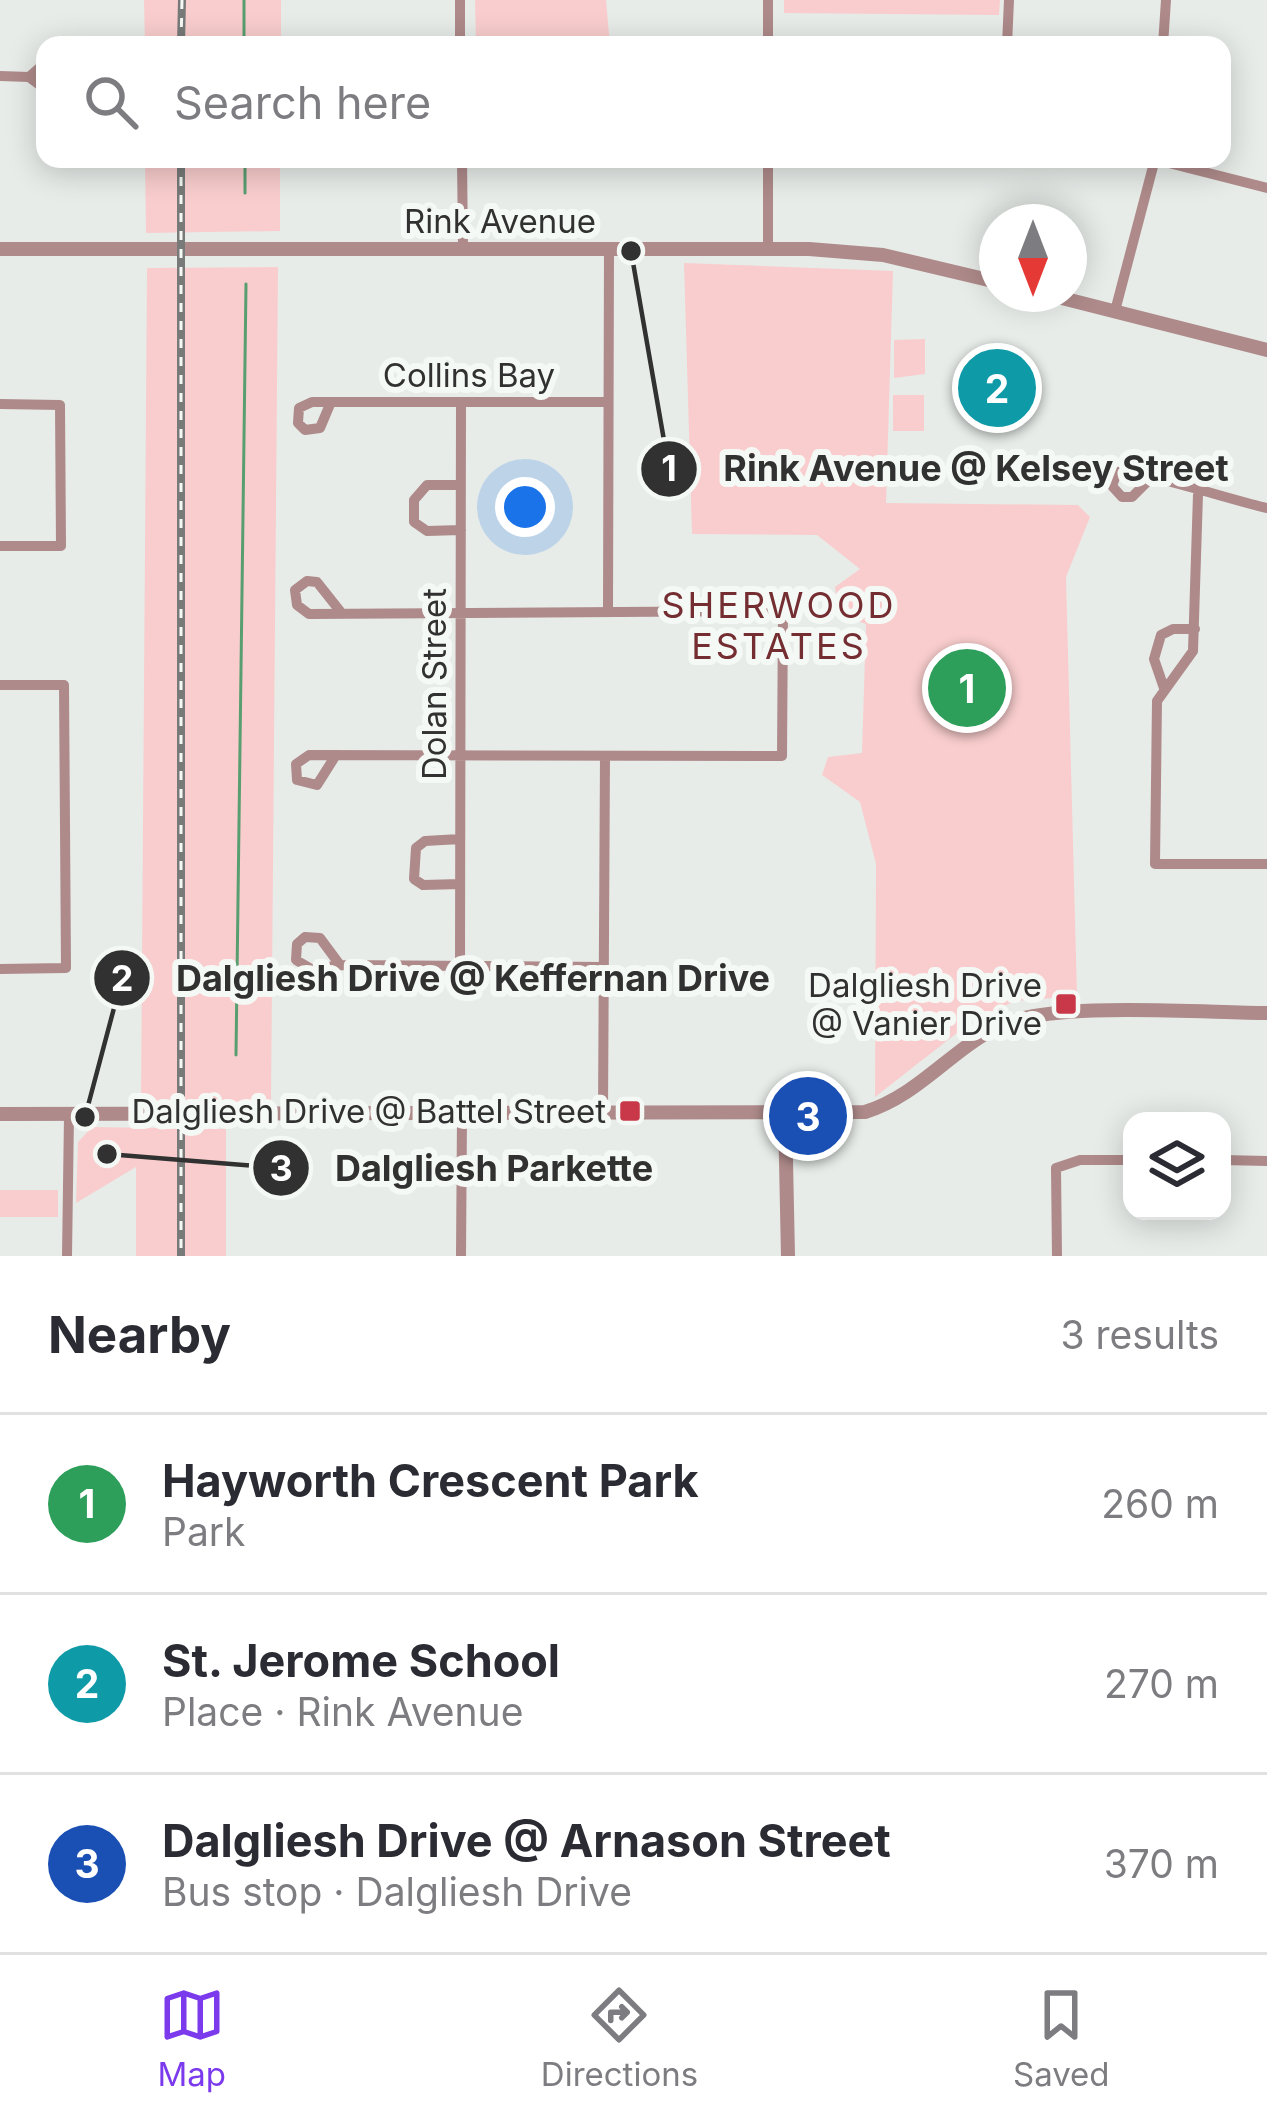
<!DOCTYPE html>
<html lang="en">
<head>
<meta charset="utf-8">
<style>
  body { margin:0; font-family:Inter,sans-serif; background:#f7f7f7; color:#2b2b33 }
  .controls { position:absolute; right:36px; bottom:36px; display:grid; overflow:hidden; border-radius:24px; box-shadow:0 6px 30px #0003 }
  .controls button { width:108px; height:108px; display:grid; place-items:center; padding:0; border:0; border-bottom:3px solid #e1e1e2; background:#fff; color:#2b2b33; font:60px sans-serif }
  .compass { position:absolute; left:979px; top:204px; width:108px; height:108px; border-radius:50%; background:#fff; box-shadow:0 6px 30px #0003; rotate:180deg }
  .you { position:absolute; left:525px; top:507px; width:42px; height:42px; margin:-30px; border:9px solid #fff; border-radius:50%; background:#1a73e8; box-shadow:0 0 0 18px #1a73e833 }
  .badge { display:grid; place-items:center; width:78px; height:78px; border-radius:50%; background:#7c3aed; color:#fff; font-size:39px; font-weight:700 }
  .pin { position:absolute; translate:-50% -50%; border:6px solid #fff; box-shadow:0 3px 12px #0006 }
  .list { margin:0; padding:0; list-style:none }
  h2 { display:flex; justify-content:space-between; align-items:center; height:156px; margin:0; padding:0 48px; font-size:51px }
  h2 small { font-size:39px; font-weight:400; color:#7c7c81 }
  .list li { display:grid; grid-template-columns:78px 1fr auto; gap:36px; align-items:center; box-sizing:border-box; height:180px; padding:0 48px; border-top:3px solid #e1e1e2 }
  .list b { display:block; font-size:45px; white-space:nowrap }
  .list p { margin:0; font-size:39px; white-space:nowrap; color:#7c7c81 }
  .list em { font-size:39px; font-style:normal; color:#7c7c81 }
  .icon { flex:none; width:66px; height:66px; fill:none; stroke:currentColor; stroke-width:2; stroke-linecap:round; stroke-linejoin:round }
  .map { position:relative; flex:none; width:1267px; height:1256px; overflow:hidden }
  .search { position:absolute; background:#fff; box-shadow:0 6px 30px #0003; left:36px; right:36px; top:36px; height:132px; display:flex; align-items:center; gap:30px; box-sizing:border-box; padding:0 42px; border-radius:24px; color:#7c7c81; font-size:45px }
  .sheet { height:696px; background:#fff }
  nav { display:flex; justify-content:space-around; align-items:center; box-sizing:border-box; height:168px; border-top:3px solid #e1e1e2; background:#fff; font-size:33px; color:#7c7c81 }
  nav a { display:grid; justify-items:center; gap:6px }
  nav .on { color:#7c3aed }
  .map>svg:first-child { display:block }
</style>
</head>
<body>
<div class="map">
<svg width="1267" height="1256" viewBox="0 0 1267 1256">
  <rect width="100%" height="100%" fill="#e7ece9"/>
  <path fill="#f9cdcd" d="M144,0H281V45H145Z
    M475,0H606L610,45H476Z
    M784,0H1000L999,15L784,13Z
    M145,159H280V231L146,233Z
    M684,263L893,271L886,503L1078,505L1090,517L1066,577L1077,996L1015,1001L971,1022L875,1097L876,864L860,802L822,775L828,757L862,753L866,624L839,615L835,587L860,569L817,535L692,534Z
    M278,267L271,1102H141L147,268Z
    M925,339V374L894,378V340Z
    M893,395H924V431H893Z
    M92,1127L226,1129V1256H136V1167L76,1203L78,1142Z
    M0,1190H58V1217H0Z"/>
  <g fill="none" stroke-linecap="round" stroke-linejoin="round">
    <path stroke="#589e70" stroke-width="3" d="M244,0V45
      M245,159V193
      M236,1055L246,284"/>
    <path stroke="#ae8a8a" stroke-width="10" d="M460,0V45
      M768,45V0
      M1007,45L1009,0
      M1163,45L1166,0
      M0,76L29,77L45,89
      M29,77L45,63
      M462,159L463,248
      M768,159V248
      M1153,159L1267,188
      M1115,311L1155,159
      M331,402L320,428L305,430L298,423L299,408L312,402H607
      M0,404L60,405L61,546H0
      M1153,476L1132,497H1122L1112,486L1117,472C1129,467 1242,503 1267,508
      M461,485H427L414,500V522L427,531L461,530
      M1198,494L1193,651L1157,701L1155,864H1267
      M608,612L609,248
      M0,685H64L66,968L0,969
      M1164,688L1154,659L1161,635L1173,629H1195
      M336,755L317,785L297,780L296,764L309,755L782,756L783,611L309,614L297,605L295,590L307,581L317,582L340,611
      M460,839L425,841L416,848L414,879L423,885L460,884
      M340,965L320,938L305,937L297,944L296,960L313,970L340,965L604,967
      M460,966L461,402
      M603,1115L605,756
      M1222,1160L1267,1161
      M67,1256L69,1115
      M461,1256L462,1115
      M1057,1256L1056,1168L1080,1160H1132"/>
    <path stroke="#ae8a8a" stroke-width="14" d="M0,249H809L883,255L997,282
      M1046,294L1267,350
      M785,1113L788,1256
      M0,1114L865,1112C917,1096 949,1052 997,1027C1049,1000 1203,1013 1267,1013"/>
    <defs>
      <path id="rail" d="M181,45L182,0
        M181,159V1256"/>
    </defs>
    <use href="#rail" stroke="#787a79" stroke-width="8"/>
    <use href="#rail" stroke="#f5f9f6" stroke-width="3" stroke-dasharray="9" stroke-linecap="butt"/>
  </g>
  <g fill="#c93848" stroke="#f5f9f6" stroke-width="4.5">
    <rect x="1054" y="992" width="24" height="24" rx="6"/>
    <rect x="618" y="1099" width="24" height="24" rx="6"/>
  </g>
  <g text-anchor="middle" stroke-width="12" stroke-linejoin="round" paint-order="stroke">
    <g font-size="33" fill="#303130" stroke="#f5f9f6">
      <text x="500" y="233">Rink Avenue</text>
      <text x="469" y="387">Collins Bay</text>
      <text transform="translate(434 684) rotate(-90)" y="12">Dolan Street</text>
    </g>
    <g font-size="33" fill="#303130" stroke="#f5f9f6" text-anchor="end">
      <text x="1042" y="997">Dalgliesh Drive<tspan x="1042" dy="38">@ Vanier Drive</tspan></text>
      <text x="606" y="1123">Dalgliesh Drive @ Battel Street</text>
    </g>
    <g font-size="36" letter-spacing="3" fill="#742d31" stroke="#f5f9f6">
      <text x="779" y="618">SHERWOOD<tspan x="779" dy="41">ESTATES</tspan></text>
    </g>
  </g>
  <path fill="none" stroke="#303130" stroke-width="4.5" d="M631 251L669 469M85 1117L122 978M107 1154L281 1168"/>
  <g fill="#303130" stroke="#f5f9f6" stroke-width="4.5">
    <circle cx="631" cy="251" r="12"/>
    <circle cx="85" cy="1117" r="12"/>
    <circle cx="107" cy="1154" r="12"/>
    <circle cx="669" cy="469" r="30"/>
    <circle cx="122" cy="978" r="30"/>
    <circle cx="281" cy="1168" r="30"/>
  </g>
  <g font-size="36" text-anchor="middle" font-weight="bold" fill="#fff">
    <text x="669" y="481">1</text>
    <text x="122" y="991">2</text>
    <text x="281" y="1181">3</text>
  </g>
  <g font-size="36" text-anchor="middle" font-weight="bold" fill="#303130" stroke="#f5f9f6" stroke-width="12" stroke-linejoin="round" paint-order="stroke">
    <text x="976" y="481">Rink Avenue @ Kelsey Street</text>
    <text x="473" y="991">Dalgliesh Drive @ Keffernan Drive</text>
    <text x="494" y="1181">Dalgliesh Parkette</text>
  </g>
</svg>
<div class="controls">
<button><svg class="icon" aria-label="layers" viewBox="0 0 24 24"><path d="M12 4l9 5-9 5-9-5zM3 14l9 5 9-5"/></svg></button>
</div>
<svg class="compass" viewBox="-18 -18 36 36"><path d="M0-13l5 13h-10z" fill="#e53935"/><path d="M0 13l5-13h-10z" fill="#7c7c81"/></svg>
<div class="you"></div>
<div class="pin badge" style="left:967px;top:688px;background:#2e9e5b">1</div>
<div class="pin badge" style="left:997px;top:388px;background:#0f9aa8">2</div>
<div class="pin badge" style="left:808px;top:1116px;background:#1a4fb4">3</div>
<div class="search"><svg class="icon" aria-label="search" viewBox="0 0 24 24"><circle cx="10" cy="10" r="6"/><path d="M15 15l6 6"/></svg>Search here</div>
</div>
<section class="sheet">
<h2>Nearby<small>3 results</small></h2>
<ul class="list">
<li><span class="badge" style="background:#2e9e5b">1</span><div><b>Hayworth Crescent Park</b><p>Park</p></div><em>260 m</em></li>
<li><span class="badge" style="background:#0f9aa8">2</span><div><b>St. Jerome School</b><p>Place · Rink Avenue</p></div><em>270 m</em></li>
<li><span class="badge" style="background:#1a4fb4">3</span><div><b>Dalgliesh Drive @ Arnason Street</b><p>Bus stop · Dalgliesh Drive</p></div><em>370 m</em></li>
</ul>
</section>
<nav>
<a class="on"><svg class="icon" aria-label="map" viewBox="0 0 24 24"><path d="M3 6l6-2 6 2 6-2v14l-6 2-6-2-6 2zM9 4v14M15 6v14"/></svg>Map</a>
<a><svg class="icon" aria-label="directions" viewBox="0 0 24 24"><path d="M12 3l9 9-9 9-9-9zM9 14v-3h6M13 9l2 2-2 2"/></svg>Directions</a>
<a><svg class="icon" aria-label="saved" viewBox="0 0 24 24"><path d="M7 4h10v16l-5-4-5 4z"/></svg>Saved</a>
</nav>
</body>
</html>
